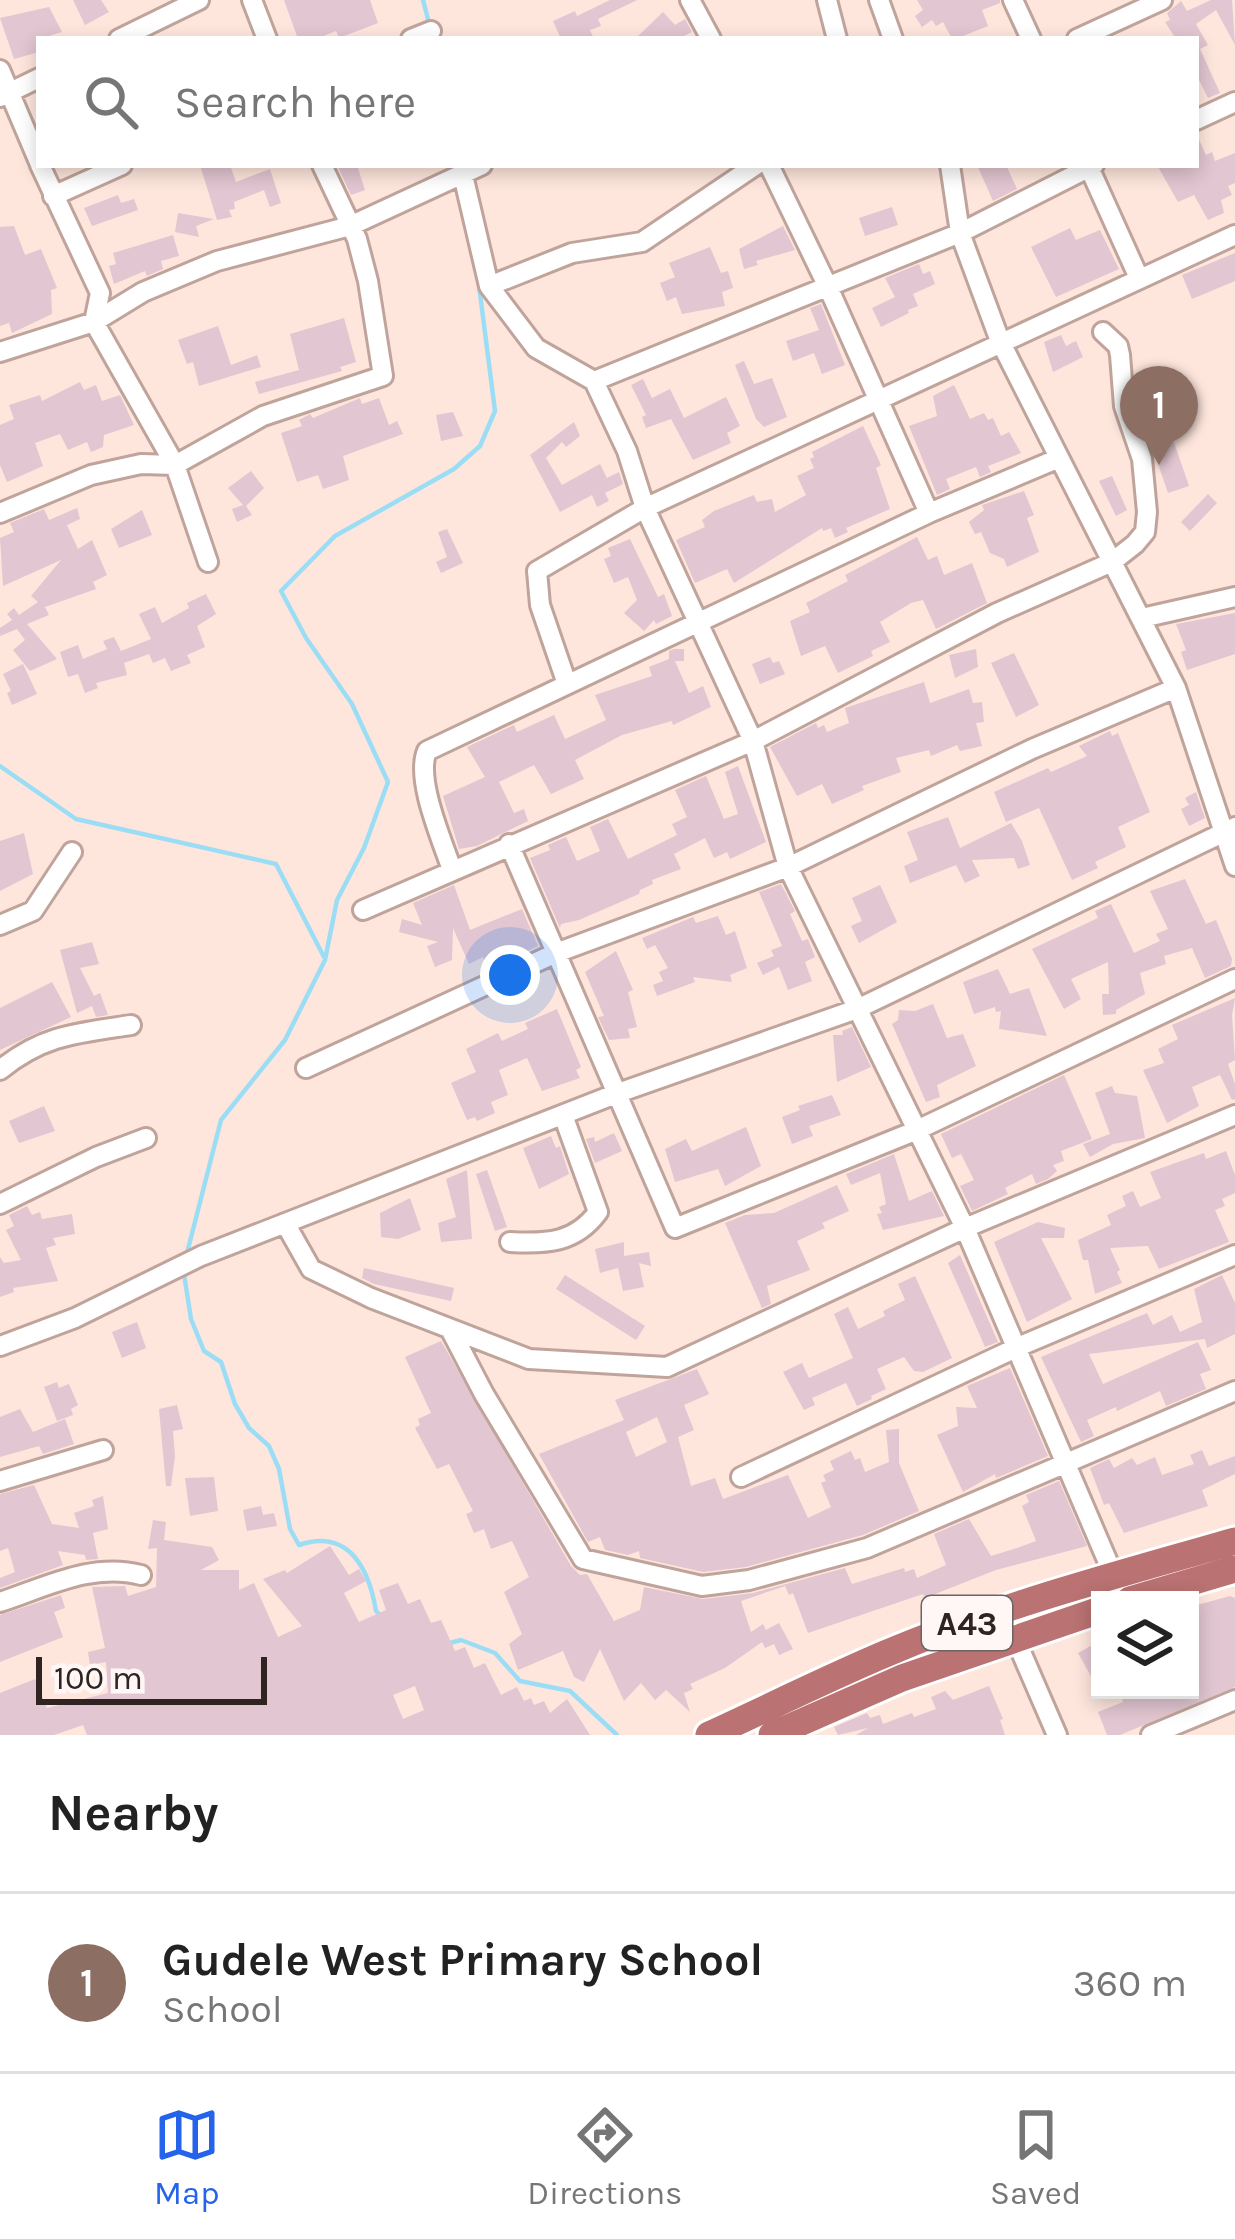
<!DOCTYPE html>
<html lang="en">
<head>
<meta charset="utf-8">
<style>
  body { margin:0; font-family:Karla,sans-serif; background:#f2f2f2; color:#222 }
  .controls { position:absolute; right:36px; bottom:36px; display:grid; overflow:hidden; border-radius:0px; box-shadow:0 6px 18px #0003 }
  .controls button { width:108px; height:108px; display:grid; place-items:center; padding:0; border:0; border-bottom:3px solid #e0e0e0; background:#fff; color:#222; font:60px sans-serif }
  .scale { position:absolute; left:36px; bottom:30px; width:231px; box-sizing:border-box; padding-left:12px; border:6px solid #2f2421; border-top:0; font-size:33px; line-height:42px; white-space:nowrap; color:#2f2421; -webkit-text-stroke:9px #fef7f5; paint-order:stroke }
  .you { position:absolute; left:510px; top:975px; width:42px; height:42px; margin:-30px; border:9px solid #fff; border-radius:50%; background:#1a73e8; box-shadow:0 0 0 18px #1a73e833 }
  .badge { display:grid; place-items:center; width:78px; height:78px; border-radius:50%; background:#2563eb; color:#fff; font-size:39px; font-weight:700 }
  .pin { position:absolute; translate:-50% -99px; filter:drop-shadow(0 3px 6px #0008) }
  .pin::after { content:''; position:absolute; top:63px; width:42px; height:36px; background:inherit; clip-path:polygon(0 0,100% 0,50% 100%) }
  .list { margin:0; padding:0; list-style:none }
  h2 { display:flex; justify-content:space-between; align-items:center; height:156px; margin:0; padding:0 48px; font-size:51px }
  h2 small { font-size:39px; font-weight:400; color:#767676 }
  .list li { display:grid; grid-template-columns:78px 1fr auto; gap:36px; align-items:center; box-sizing:border-box; height:180px; padding:0 48px; border-top:3px solid #e0e0e0 }
  .list b { display:block; font-size:45px; white-space:nowrap }
  .list p { margin:0; font-size:39px; white-space:nowrap; color:#767676 }
  .list em { font-size:39px; font-style:normal; color:#767676 }
  .icon { flex:none; width:66px; height:66px; fill:none; stroke:currentColor; stroke-width:2; stroke-linecap:round; stroke-linejoin:round }
  .map { position:relative; flex:none; width:1235px; height:1735px; overflow:hidden }
  .search { position:absolute; background:#fff; box-shadow:0 6px 18px #0003; left:36px; right:36px; top:36px; height:132px; display:flex; align-items:center; gap:30px; box-sizing:border-box; padding:0 42px; border-radius:0px; color:#767676; font-size:45px }
  .sheet { height:336px; background:#fff }
  nav { display:flex; justify-content:space-around; align-items:center; box-sizing:border-box; height:168px; border-top:3px solid #e0e0e0; background:#fff; font-size:33px; color:#767676 }
  nav a { display:grid; justify-items:center; gap:6px }
  nav .on { color:#2563eb }
  .map>svg:first-child { display:block }
</style>
</head>
<body>
<div class="map">
<svg width="1235" height="1735" viewBox="0 0 1235 1735">
  <rect width="100%" height="100%" fill="#fee6dd"/>
  <g fill="none" stroke-linecap="round" stroke-linejoin="round">
    <path stroke="#9cddf6" stroke-width="4.5" d="M423,0L429,23
      M0,766L76,819L276,864L324,957
      M186,1257L221,1120L285,1040L325,960L337,900L364,848L388,782L352,704L306,638L281,591L335,536L454,469L480,446L495,411L477,270
      M184,1274L191,1319L204,1351L221,1362L235,1404L249,1428L269,1446L279,1469L290,1529L299,1545C349,1528 369,1569 376,1611L380,1615
      M450,1643L461,1640L495,1653L520,1681L570,1691L617,1735"/>
  </g>
  <path fill="#e2c6d1" fill-rule="evenodd" d="M73,0H101L109,12L85,25Z
    M284,0H370L378,23L339,38L336,31L316,39H298Z
    M610,0H637L598,19L601,26L590,30L594,39H561L553,21L575,11L577,16Z
    M917,0H1000V3L982,10L988,26L963,36L965,39H952L943,22L936,26L932,20L922,27L915,16L923,10Z
    M1211,0H1232L1235,45L1216,10L1196,24L1208,45L1200,49L1220,93L1208,98L1196,74V39H1176L1165,22L1170,20L1167,13L1181,1L1187,11Z
    M49,7L62,32L39,39V52L14,59L0,18Z
    M663,12L675,25L685,19L692,32L678,39H635Z
    M1196,133L1206,155L1212,152L1215,161L1235,153V183L1228,186L1232,195L1221,200L1224,213L1208,220L1194,195L1178,202L1157,165H1196Z
    M200,165H230L236,182L270,169L281,203L270,207L264,190L234,202L235,209L229,210L232,217L217,220Z
    M337,165H357L365,190L351,195Z
    M977,165H1006L1017,189L993,201Z
    M118,195L121,203L134,199L138,210L92,226L84,208Z
    M892,207L898,225L865,236L859,218Z
    M178,213L214,219L196,226L199,237L175,232Z
    M14,226L25,255L41,249L57,288L51,290L52,314L12,333L9,323L0,326V227Z
    M783,226L795,250L756,261L758,265L744,269L739,249Z
    M1070,228L1076,240L1100,230L1119,269L1056,297L1031,247Z
    M173,235L179,256L161,261L163,269L147,276L145,271L114,284L109,266L116,264L113,253Z
    M710,247L721,273L728,271L733,288L722,292L725,306L682,314L676,297L667,301L660,283L675,277L669,263Z
    M1235,253V281L1192,299L1182,275Z
    M919,264L923,274L930,271L935,284L913,294L918,306L908,310L909,313L881,327L872,308L895,297L885,278Z
    M821,304L845,365L822,374L814,353L793,361L786,341L819,330L810,308Z
    M344,318L356,362L340,367L342,371L259,394L255,382L299,370L290,334Z
    M218,326L231,365L257,355L261,367L199,386L193,362L187,364L178,340Z
    M1061,335L1066,346L1076,341L1083,357L1053,372L1044,342Z
    M744,361L754,384L772,378L787,417L764,427L756,419L735,365Z
    M643,379L652,398L670,389L684,418L726,397L740,426L727,433L731,443L693,460L671,419L646,428L642,417L646,415L631,385Z
    M1153,381L1189,486L1168,493L1137,403L1136,387Z
    M80,382L84,390L96,385L102,401L120,395L134,425L104,435L103,447L91,452L87,442L68,450L60,434L35,443L43,466L7,482L0,465V425L14,419L9,405L40,395L42,401Z
    M954,385L970,419L984,413L988,420L993,418L1001,436L1009,432L1021,453L988,466L991,472L980,477L976,467L946,479L950,489L937,495L909,426L937,416L933,396Z
    M360,398L362,404L379,398L389,425L397,421L403,434L343,456L349,480L323,489L318,475L297,482L281,433L302,426L299,420L310,414L313,418Z
    M453,412L463,436L441,441L436,415Z
    M574,422L580,436L566,447L562,442L546,458L562,485L600,464L607,478L619,472L623,484L605,493L609,501L597,507L592,495L560,512L530,455Z
    M863,426L881,465L876,468L890,509L846,528L848,532L835,538L831,528L823,531L822,528L734,583L727,569L695,583L676,540L705,527L702,520L714,511L754,495L757,502L772,499L775,512L806,495L797,476L814,468L810,459L814,457L812,452Z
    M251,471L264,488L246,506L252,515L237,522L232,509L243,505L228,488Z
    M1112,476L1127,510L1116,516L1099,481Z
    M1024,491L1034,515L1027,518L1039,552L1007,567L1004,559L990,553L981,532L975,534L969,522L984,510L982,505Z
    M1208,494L1217,503L1190,531L1181,522Z
    M77,508L80,519L67,525L78,549L92,540L107,575L93,582L96,589L45,607L49,615L27,624L57,659L30,671L13,650L25,640L17,629L0,636V628L12,620L7,614L14,608L19,615L38,602L31,596L61,560L3,586L0,538L14,532L10,523L44,509L49,520Z
    M142,510L152,535L119,548L111,529Z
    M447,529L463,563L441,573L436,562L447,557L438,532Z
    M917,537L928,560L937,556L944,575L972,563L987,603L936,629L923,600L911,603L880,622L890,642L871,651L873,656L838,673L825,646L801,656L790,621L810,612L806,603L848,581L845,575Z
    M630,539L658,597L664,594L672,616L656,624L654,620L644,631L624,613L637,600L628,577L614,583L604,559L611,556L608,548Z
    M206,594L216,614L197,626L205,647L187,655L191,663L171,671L165,658L153,663L149,654L124,663L127,675L96,683L98,688L85,693L78,674L68,677L60,652L78,645L83,659L107,649L103,641L114,637L121,651L151,639L139,614L155,607L162,623L189,608L187,603Z
    M1235,613V654L1187,670L1181,652L1186,650L1176,624Z
    M674,649H684V661H675L689,693L703,686L711,707L673,725L672,721L622,735L575,760L584,779L551,794L534,765L499,782L514,813L524,809L528,821L477,846L459,849L443,796L485,777L467,747L514,725L517,732L554,715L565,739L606,720L595,695L652,676L649,667L669,659V651Z
    M976,649L978,667L955,678L949,655Z
    M1014,653L1039,705L1016,717L991,663Z
    M770,657L773,663L779,661L785,674L760,684L752,664Z
    M23,664L37,694L12,705L7,693L11,691L3,674Z
    M924,682L930,703L969,689L973,703L982,702L984,722L976,723L982,746L960,751L957,745L931,756L929,750L896,758L901,772L862,786L864,790L832,804L822,784L797,796L770,747L816,723L818,728L824,725L827,732L849,723L845,708Z
    M1110,731L1112,736L1118,733L1150,812L1118,827L1126,847L1095,862L1098,868L1072,880L1039,808L1006,822L994,792L1048,768L1051,772L1087,756L1079,746Z
    M738,766L766,842L730,859L727,852L714,858L705,838L674,854L681,869L652,880L653,884L640,890L639,894L579,920L561,924L560,928L530,858L550,850L548,845L566,837L577,861L600,851L590,827L608,819L628,859L677,835L672,824L687,817L675,790L706,776L724,819L738,814L725,772Z
    M1196,792L1205,818L1189,826L1181,809L1189,805L1185,798Z
    M948,817L960,848L1011,823L1022,841L1030,865L1018,869L1014,858L972,860L980,876L965,883L956,865L910,883L904,866L918,860L907,832Z
    M24,833L33,874L0,891V841Z
    M1185,879L1206,924L1216,920L1232,959L1231,966L1205,978L1192,948L1164,956L1166,964L1140,973L1145,994L1116,1010V1014L1103,1015L1102,994H1109L1108,962L1071,979L1081,999L1064,1009L1032,949L1098,918L1095,911L1111,904L1134,953L1160,941L1156,934L1168,929L1150,891Z
    M781,884L795,911L790,914L802,941L808,939L815,957L805,962L812,981L788,990L779,967L763,975L757,963L774,956L771,950L782,946L759,892Z
    M454,885L470,930L522,909L538,946L515,957L512,951L485,962L483,957L469,964L453,928L452,960L435,967L427,946L438,942L399,932L402,919L422,925L413,903Z
    M880,885L897,922L859,943L851,926L862,921L852,898Z
    M718,916L726,935L735,931L747,968L730,975L732,982L693,977L695,982L657,996L653,985L663,981L659,972L668,968L655,945L647,949L642,938L693,917L696,923Z
    M92,942L99,964L80,968L94,996L100,993L108,1015L96,1017L92,1006L77,1013L60,950Z
    M616,951L633,990L628,992L637,1027L628,1029L630,1038L609,1040L598,1017L604,1016L585,972Z
    M998,969L1010,994L1029,988L1047,1036L999,1029L1001,1011L996,1012L995,1007L974,1014L963,982Z
    M52,982L71,1017L0,1050V1008Z
    M1235,998L1232,1015L1235,1060L1228,1064L1235,1084V1099L1232,1100L1220,1075L1192,1087L1199,1106L1167,1123L1143,1070L1164,1063L1158,1049L1178,1039L1172,1025Z
    M933,1004L947,1038L963,1034L976,1066L937,1085L940,1097L926,1102L892,1024L898,1020L899,1010L915,1011Z
    M557,1009L581,1067L576,1070L580,1078L542,1091L527,1058L499,1070L508,1095L491,1102L495,1113L477,1121L475,1117L467,1120L451,1083L476,1072L466,1049L498,1033L502,1041L528,1029L525,1023Z
    M852,1027L871,1067L837,1082L833,1035H843L842,1031Z
    M1064,1075L1092,1139L1061,1151L1064,1161L1053,1165L1057,1171L1048,1179L1036,1184L1032,1174L1005,1188L1008,1194L972,1211L960,1186L974,1180L961,1154L952,1158L941,1134Z
    M1112,1086L1115,1093L1137,1096L1145,1138L1113,1144L1090,1157L1083,1144L1110,1134L1095,1093Z
    M832,1095L841,1115L809,1126L813,1136L792,1144L782,1117L800,1110L798,1106Z
    M44,1106L55,1131L19,1143L9,1121Z
    M746,1127L761,1166L725,1186L718,1169L675,1182L665,1149L686,1139L692,1151Z
    M614,1133L622,1151L595,1163L586,1139L594,1137L595,1142Z
    M551,1136L556,1148L560,1146L569,1174L539,1189L523,1148Z
    M1226,1151L1235,1175V1193L1222,1199L1225,1206L1215,1210L1229,1242L1159,1269L1148,1246L1110,1248L1120,1270L1117,1272L1122,1283L1095,1294L1088,1260H1083L1078,1240L1111,1225L1107,1215L1126,1206L1122,1196L1133,1191L1140,1207L1161,1198L1150,1172L1204,1153L1206,1159Z
    M894,1154L909,1201L932,1191L944,1216L883,1230L877,1214L882,1213L879,1207L886,1204L880,1173L851,1185L846,1174Z
    M467,1170L472,1239L441,1242L438,1223L456,1217L446,1179Z
    M487,1170L507,1227L495,1231L476,1174Z
    M837,1185L849,1211L822,1223L825,1228L797,1241L810,1270L767,1286L771,1304L762,1308L725,1223L745,1215L774,1213Z
    M410,1198L421,1230L398,1239L381,1237L380,1213Z
    M27,1206L32,1215L40,1212L42,1219L72,1214L75,1234L53,1238L56,1245L46,1248L58,1281L13,1288L14,1292L0,1297V1257L4,1263L21,1260L6,1230L14,1226L9,1215Z
    M1038,1222L1065,1228L1064,1238H1041L1072,1299L1027,1322L994,1242Z
    M624,1242V1256L649,1252L651,1266L639,1263L644,1287L623,1291L618,1268L600,1273L595,1249Z
    M960,1255L998,1342L985,1347L948,1263Z
    M364,1268L454,1288L451,1301L374,1284L362,1278Z
    M565,1275L645,1326L636,1340L556,1289Z
    M1222,1275L1235,1303V1334L1207,1348L1205,1339L1089,1354L1103,1384L1198,1342L1211,1370L1200,1374L1206,1389L1166,1406L1160,1391L1117,1411L1116,1407L1087,1420L1094,1436L1081,1442L1041,1357L1147,1313L1153,1325L1172,1315L1180,1332L1202,1322L1194,1289Z
    M915,1276L952,1358L923,1372L914,1371L904,1357L877,1369L886,1389L871,1396L872,1399L857,1406L846,1383L812,1398L815,1405L804,1410L783,1372L802,1363L809,1378L853,1358L834,1314L848,1307L858,1329L885,1316L883,1311L905,1300L898,1284Z
    M137,1322L146,1348L122,1358L112,1332Z
    M441,1341L571,1566L580,1575L587,1574L614,1621L640,1610L644,1587L703,1599L753,1593L845,1568L852,1584L904,1568L905,1572L914,1569L917,1578L946,1565L934,1534L969,1519L991,1556L1017,1548L1036,1541L1022,1506L1029,1502L1026,1495L1059,1481L1087,1546L996,1570L925,1598L923,1594L808,1633L793,1593L789,1595L785,1586L741,1601L751,1632L763,1624L766,1630L779,1623L793,1649L779,1655L774,1644L765,1648L762,1642L725,1668L690,1684L693,1689L684,1693L690,1712L666,1690L655,1700L641,1683L624,1701L600,1649L584,1682L574,1677L563,1651L518,1670L509,1644L522,1634L504,1592L529,1577L512,1541L491,1549L484,1529L474,1533L466,1514L473,1511L449,1464L437,1469L415,1428L420,1425L418,1419L431,1413L405,1357Z
    M1010,1368L1048,1456L996,1478L995,1474L963,1492L937,1435L958,1426L956,1407L977,1408L967,1386Z
    M697,1369L709,1394L684,1405L694,1430L678,1437L691,1486L715,1478L723,1499L788,1475L808,1518L831,1507L821,1483L826,1481L823,1475L834,1470L830,1461L851,1451L855,1460L860,1458L865,1472L889,1462L886,1430L899,1429V1463L919,1511L863,1535L746,1567L703,1572L640,1558L639,1551L628,1555L605,1550L600,1537L588,1542L539,1454L624,1420L615,1400ZM657,1417L667,1442L636,1457L626,1432Z
    M57,1382L59,1388L69,1384L78,1405L71,1409L73,1415L57,1421L44,1387Z
    M177,1405L183,1429L173,1431L175,1456L171,1486H166L159,1409Z
    M20,1409L33,1432L65,1419L74,1444L43,1454L39,1446L0,1457V1417Z
    M1202,1450L1209,1466L1235,1456V1474L1202,1490L1208,1506L1124,1533L1109,1503L1104,1505L1090,1468L1109,1459L1114,1468L1132,1458L1137,1465L1155,1457L1162,1475L1194,1464L1190,1455Z
    M214,1477L218,1511L190,1516L185,1478Z
    M34,1485L52,1524L79,1528L74,1513L94,1506L92,1500L103,1496L108,1529L93,1533L98,1559L86,1560L85,1555L58,1551L63,1565L0,1588V1578L15,1572L8,1548L0,1551V1494Z
    M261,1506L263,1515L274,1513L277,1526L247,1531L243,1510Z
    M153,1520L166,1522L164,1540L212,1547L219,1560L201,1570H239V1590L254,1583L278,1637L302,1626L263,1579L285,1570L287,1573L330,1546L349,1575L359,1569L366,1581L344,1593L359,1622L386,1610L379,1590L398,1583L408,1604L420,1599L431,1623L441,1620L455,1651L465,1647L474,1668L485,1663L501,1695L517,1687L524,1701L531,1698L534,1705L544,1701L550,1713L567,1699L590,1735H87L83,1725L54,1735H0V1693L35,1679L47,1708L108,1693L106,1662L90,1665L88,1652L105,1648L92,1587L125,1586L128,1596L156,1587L157,1548L148,1549ZM415,1686L424,1710L403,1719L393,1695Z
    M61,1595L65,1608L54,1612L63,1637L0,1662V1615Z
    M1230,1596L1235,1598V1687L1120,1735H1107L1098,1712L1123,1702L1121,1695L1135,1690H1190V1607Z
    M1096,1643L1100,1649V1692L1078,1653Z
    M989,1686L1003,1719L1000,1720L1005,1735H856L868,1728L838,1735L834,1727L867,1713L870,1718L880,1715L883,1724L912,1713L914,1717L936,1709L931,1697L945,1691L953,1700Z"/>
  <g fill="none" stroke-linecap="round" stroke-linejoin="round">
    <defs>
      <path id="minor" d="M252,0L267,39
        M690,0L711,39
        M827,0L837,39
        M879,0L893,39
        M1013,0L1031,39
        M119,39L199,0
        M411,39L431,31
        M1077,39L1162,0
        M0,70L39,162
        M0,97L39,78
        M1196,120L1235,102
        M40,165L100,293L94,322L175,465L208,562
        M769,165L828,287L929,513
        M950,165L960,233L1000,341L1176,688L1235,866
        M1088,165L1139,278
        M463,175L489,286L536,348L594,381L627,451L645,508L753,741L788,867L965,1228L1113,1574
        M53,196L122,165
        M489,286L572,253L642,242L756,165
        M0,352L94,322L143,292L217,261L350,226L482,165
        M594,381L960,233L1094,165
        M0,513L91,475L141,464L175,465L263,416L383,376L368,281L357,239L322,165
        M1142,618L1235,597
        M567,684L540,605L537,571L645,508L1235,235
        M509,844L675,1228L915,1131L1235,979
        M452,870C442,840 415,779 427,751L929,513L1057,459
        M363,910L753,741L997,613L1112,562L1135,544L1145,532L1147,512L1142,459L1124,406L1120,355L1118,346L1103,332
        M0,925L33,911L72,852
        M306,1068L556,953L788,867L1032,749L1176,688
        M0,1070C43,1035 77,1033 131,1025
        M0,1204L96,1157L146,1138
        M285,1223L311,1269L371,1298L529,1359L667,1367L965,1228L1235,1115
        M510,1242C547,1244 575,1243 598,1212L563,1115
        M450,1329L484,1394L583,1559L702,1586L749,1580L867,1548L1235,1391
        M0,1346L75,1318L201,1256L618,1093L857,1009L1235,827
        M741,1477L1018,1347L1235,1255
        M0,1481L103,1450
        M0,1602C46,1587 92,1562 141,1575
        M1015,1638L1057,1735
        M1151,1735L1235,1700"/>
      <path id="highway" d="M1130,1600L1235,1569
        M709,1735C768,1708 826,1679 885,1654C998,1606 1117,1575 1235,1541
        M772,1735L902,1678L1100,1610"/>
    </defs>
    <use href="#minor" stroke="#c0a49b" stroke-width="24"/>
    <use href="#highway" stroke="#fff" stroke-width="33"/>
    <use href="#minor" stroke="#fff" stroke-width="18"/>
    <use href="#highway" stroke="#ba7272" stroke-width="27"/>
  </g>
  <g text-anchor="middle" stroke-width="9" stroke-linejoin="round" paint-order="stroke">
    <rect fill="#fef7f5" stroke="#6d6361" stroke-width="3" x="922" y="1596" width="90" height="54" rx="9"/>
    <g font-size="33" font-weight="bold" fill="#2f2421">
      <text x="967" y="1635">A43</text>
    </g>
  </g>
</svg>
<div class="controls">
<button><svg class="icon" aria-label="layers" viewBox="0 0 24 24"><path d="M12 4l9 5-9 5-9-5zM3 14l9 5 9-5"/></svg></button>
</div>
<div class="scale">100 m</div>
<div class="you"></div>
<div class="pin badge" style="left:1159px;top:465px;background:#8d6e63">1</div>
<div class="search"><svg class="icon" aria-label="search" viewBox="0 0 24 24"><circle cx="10" cy="10" r="6"/><path d="M15 15l6 6"/></svg>Search here</div>
</div>
<section class="sheet">
<h2>Nearby<small></small></h2>
<ul class="list">
<li><span class="badge" style="background:#8d6e63">1</span><div><b>Gudele West Primary School</b><p>School</p></div><em>360 m</em></li>
</ul>
</section>
<nav>
<a class="on"><svg class="icon" aria-label="map" viewBox="0 0 24 24"><path d="M3 6l6-2 6 2 6-2v14l-6 2-6-2-6 2zM9 4v14M15 6v14"/></svg>Map</a>
<a><svg class="icon" aria-label="directions" viewBox="0 0 24 24"><path d="M12 3l9 9-9 9-9-9zM9 14v-3h6M13 9l2 2-2 2"/></svg>Directions</a>
<a><svg class="icon" aria-label="saved" viewBox="0 0 24 24"><path d="M7 4h10v16l-5-4-5 4z"/></svg>Saved</a>
</nav>
</body>
</html>
